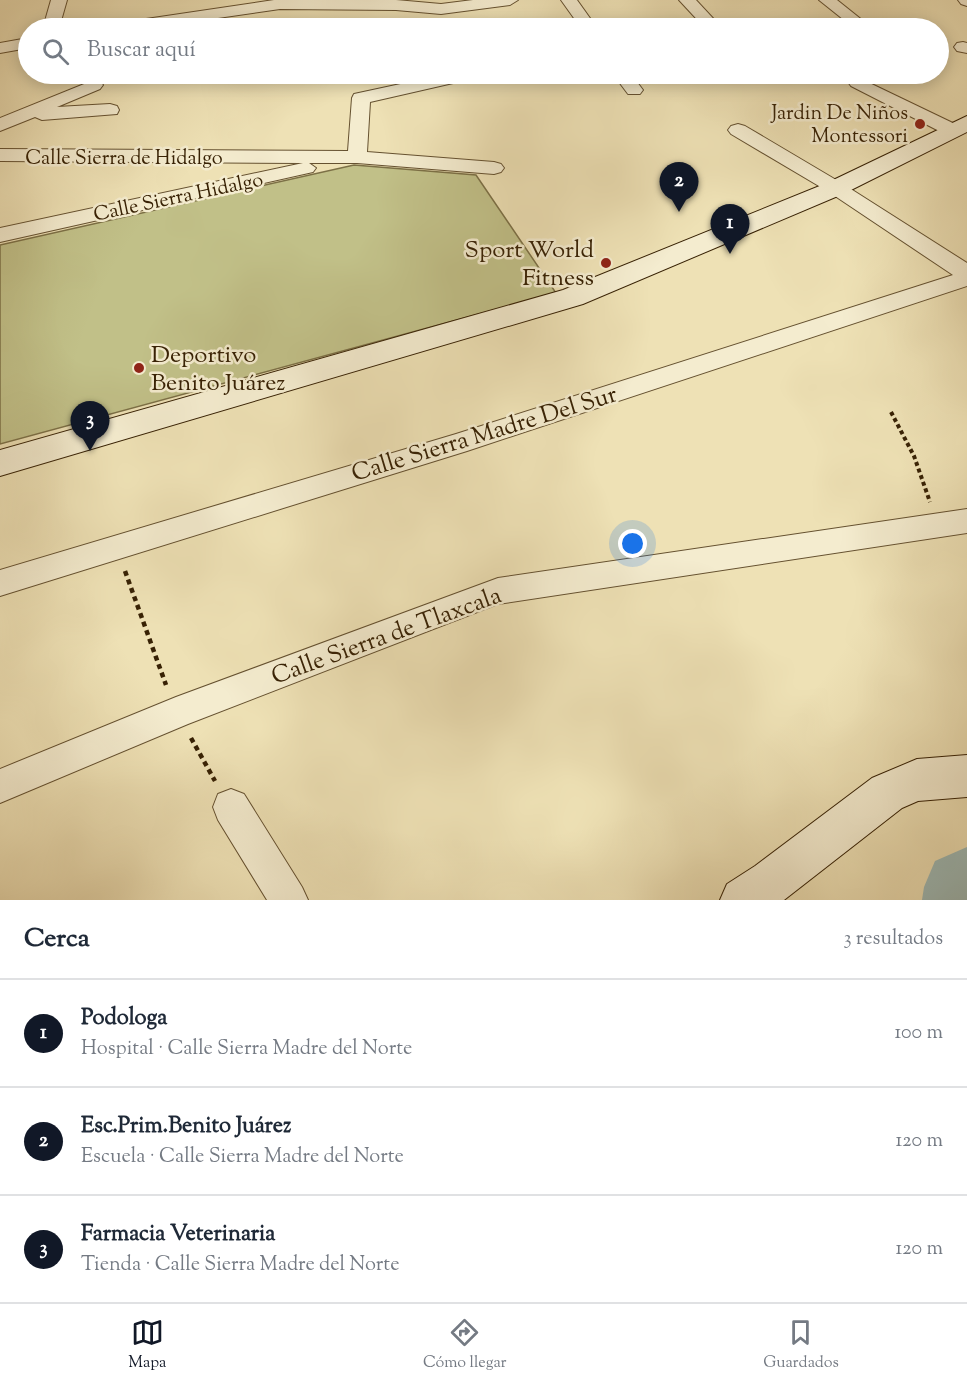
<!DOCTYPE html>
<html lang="es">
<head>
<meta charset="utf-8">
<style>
  body { margin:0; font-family:"Sorts Mill Goudy",serif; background:#f6f6f7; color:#1f2937 }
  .you { position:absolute; left:633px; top:544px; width:21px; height:21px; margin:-15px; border:4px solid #fff; border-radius:50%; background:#1a73e8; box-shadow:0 0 0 9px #1a73e833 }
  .badge { display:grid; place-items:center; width:39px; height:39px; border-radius:50%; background:#111827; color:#fff; font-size:20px; font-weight:700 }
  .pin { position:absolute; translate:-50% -50px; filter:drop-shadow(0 2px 3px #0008) }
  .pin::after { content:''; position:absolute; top:32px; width:21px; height:18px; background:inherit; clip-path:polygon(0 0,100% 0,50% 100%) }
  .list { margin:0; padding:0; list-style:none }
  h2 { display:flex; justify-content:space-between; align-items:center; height:78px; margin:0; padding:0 24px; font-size:26px }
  h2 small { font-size:20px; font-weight:400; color:#747a83 }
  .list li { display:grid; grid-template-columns:39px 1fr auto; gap:18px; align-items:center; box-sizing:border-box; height:108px; padding:0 24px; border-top:2px solid #e0e1e3 }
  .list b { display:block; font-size:22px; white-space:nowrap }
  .list p { margin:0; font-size:20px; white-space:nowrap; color:#747a83 }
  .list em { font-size:20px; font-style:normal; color:#747a83 }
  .icon { flex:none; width:33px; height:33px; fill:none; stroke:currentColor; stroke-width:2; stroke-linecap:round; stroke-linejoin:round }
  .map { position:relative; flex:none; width:967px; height:900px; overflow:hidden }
  .search { position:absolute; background:#fff; box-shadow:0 3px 15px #0003; left:18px; right:18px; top:18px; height:66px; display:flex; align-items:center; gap:15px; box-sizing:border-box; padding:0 21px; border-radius:33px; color:#747a83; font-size:22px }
  .sheet { height:402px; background:#fff }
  nav { display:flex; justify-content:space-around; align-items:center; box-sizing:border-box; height:84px; border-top:2px solid #e0e1e3; background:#fff; font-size:16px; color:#747a83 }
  nav a { display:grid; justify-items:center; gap:3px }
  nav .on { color:#111827 }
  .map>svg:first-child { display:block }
</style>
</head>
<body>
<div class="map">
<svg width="967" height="900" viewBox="0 0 967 900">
  <rect width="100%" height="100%" fill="#eee1b5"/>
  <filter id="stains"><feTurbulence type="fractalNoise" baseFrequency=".00333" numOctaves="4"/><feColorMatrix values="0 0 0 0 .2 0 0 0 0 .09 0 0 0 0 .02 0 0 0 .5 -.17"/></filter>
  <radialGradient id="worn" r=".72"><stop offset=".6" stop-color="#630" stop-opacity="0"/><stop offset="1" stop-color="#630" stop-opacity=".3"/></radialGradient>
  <path fill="#c1c088" stroke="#7c7046" stroke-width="1.5" d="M354,165L476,175L556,293L0,444V245Z"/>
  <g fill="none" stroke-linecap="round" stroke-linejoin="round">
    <path fill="#9ebbb8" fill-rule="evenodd" d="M967,847V900H922L924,887L935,861Z"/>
    <defs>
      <path id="street" d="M51,0H67L59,28H43Z
        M274,0H396L441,4L473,0H518L510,5L441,14L396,10L280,9L149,28H111L119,23Z
        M561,0H577L597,28H581Z
        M679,0H696L722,28H705Z
        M819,0H837L872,28H854Z
        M958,0H967V6L961,4Z
        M28,38V48L0,53V43Z
        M963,42L967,43V53L957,51L954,47L957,43Z
        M447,74H478L475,78L370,102L367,152L494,162L501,164L504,168L501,172L494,174L357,163H309L316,168L313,172L0,242V228L303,163L0,161V149L348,151L352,98L354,94Z
        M613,74H631L643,90L640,94H628Z
        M857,77L959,126L962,130L959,134H945L851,86L848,82L851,78Z
        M94,80L100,81L103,85L100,89L57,107L110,104L117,106L119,110L117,114L42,120L35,117L0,131V118Z
        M738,124L745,126L843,184L967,263V286L467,451L0,596V570L456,434L953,275L829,192L731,134L728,130L731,126Z
        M967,509V533L498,604L188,724L0,803V769L176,697L498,578Z
        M231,789L244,794L302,887L308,900H267L218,820L213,807L218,794Z"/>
      <path id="secondary" d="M967,116V132L845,193L583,304L0,476V450L563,290L827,183Z
        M967,755V797L918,801L902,808L784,900H720L727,884L755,866L872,778L917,759Z"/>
    </defs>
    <use href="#street" stroke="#655130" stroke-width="2"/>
    <use href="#secondary" stroke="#372104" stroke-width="2"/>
    <path stroke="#372104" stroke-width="4" stroke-dasharray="4 3" stroke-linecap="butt" d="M891,412L914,456L930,502"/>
    <path stroke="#372104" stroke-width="4.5" stroke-dasharray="5 4" stroke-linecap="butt" d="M125,571L166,685
      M191,738L215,781"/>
    <use href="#street" fill="#f4eccf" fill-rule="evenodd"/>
    <use href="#secondary" fill="#f4eccf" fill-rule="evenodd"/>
  </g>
  <g fill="#8f2418" stroke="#f4eccf" stroke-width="2">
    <circle cx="920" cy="124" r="6"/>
    <circle cx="606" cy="263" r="6"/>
    <circle cx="139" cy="368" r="6"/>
  </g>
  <g text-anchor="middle" stroke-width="5" stroke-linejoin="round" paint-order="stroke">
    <g font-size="20" fill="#372104" stroke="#f4eccf" text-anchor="end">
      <text x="908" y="119">Jardin De Niños<tspan x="908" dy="23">Montessori</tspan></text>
    </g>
    <g font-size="20" fill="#372104" stroke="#f4eccf">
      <text x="124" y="164">Calle Sierra de Hidalgo</text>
      <text transform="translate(178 196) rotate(-12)" y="7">Calle Sierra Hidalgo</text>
    </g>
    <g font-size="24" fill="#372104" stroke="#f4eccf" text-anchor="end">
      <text x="594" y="257">Sport World<tspan x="594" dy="28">Fitness</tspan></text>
      <text x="151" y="362" text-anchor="start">Deportivo<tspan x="151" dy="28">Benito Juárez</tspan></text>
    </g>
    <g font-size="24" fill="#372104" stroke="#f4eccf">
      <text transform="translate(484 433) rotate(-17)" y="8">Calle Sierra Madre Del Sur</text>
      <text transform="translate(386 635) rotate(-20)" y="8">Calle Sierra de Tlaxcala</text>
    </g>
  </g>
  <rect width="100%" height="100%" filter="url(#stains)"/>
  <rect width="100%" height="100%" fill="url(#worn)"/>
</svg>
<div class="you"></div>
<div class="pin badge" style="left:730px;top:254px">1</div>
<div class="pin badge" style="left:679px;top:212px">2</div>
<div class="pin badge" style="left:90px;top:451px">3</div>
<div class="search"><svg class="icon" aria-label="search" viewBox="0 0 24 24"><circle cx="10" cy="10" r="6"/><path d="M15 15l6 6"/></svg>Buscar aquí</div>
</div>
<section class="sheet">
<h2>Cerca<small>3 resultados</small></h2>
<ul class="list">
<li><span class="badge">1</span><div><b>Podologa</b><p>Hospital · Calle Sierra Madre del Norte</p></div><em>100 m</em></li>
<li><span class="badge">2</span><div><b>Esc.Prim.Benito Juárez</b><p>Escuela · Calle Sierra Madre del Norte</p></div><em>120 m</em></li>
<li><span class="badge">3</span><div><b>Farmacia Veterinaria</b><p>Tienda · Calle Sierra Madre del Norte</p></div><em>120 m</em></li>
</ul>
</section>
<nav>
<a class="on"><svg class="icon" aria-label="map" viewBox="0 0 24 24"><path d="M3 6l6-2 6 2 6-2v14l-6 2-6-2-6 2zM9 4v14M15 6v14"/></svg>Mapa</a>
<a><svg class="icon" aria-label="directions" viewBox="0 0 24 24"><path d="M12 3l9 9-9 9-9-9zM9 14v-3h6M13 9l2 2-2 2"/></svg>Cómo llegar</a>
<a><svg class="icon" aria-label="saved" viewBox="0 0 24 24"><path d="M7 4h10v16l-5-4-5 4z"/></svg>Guardados</a>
</nav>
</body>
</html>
